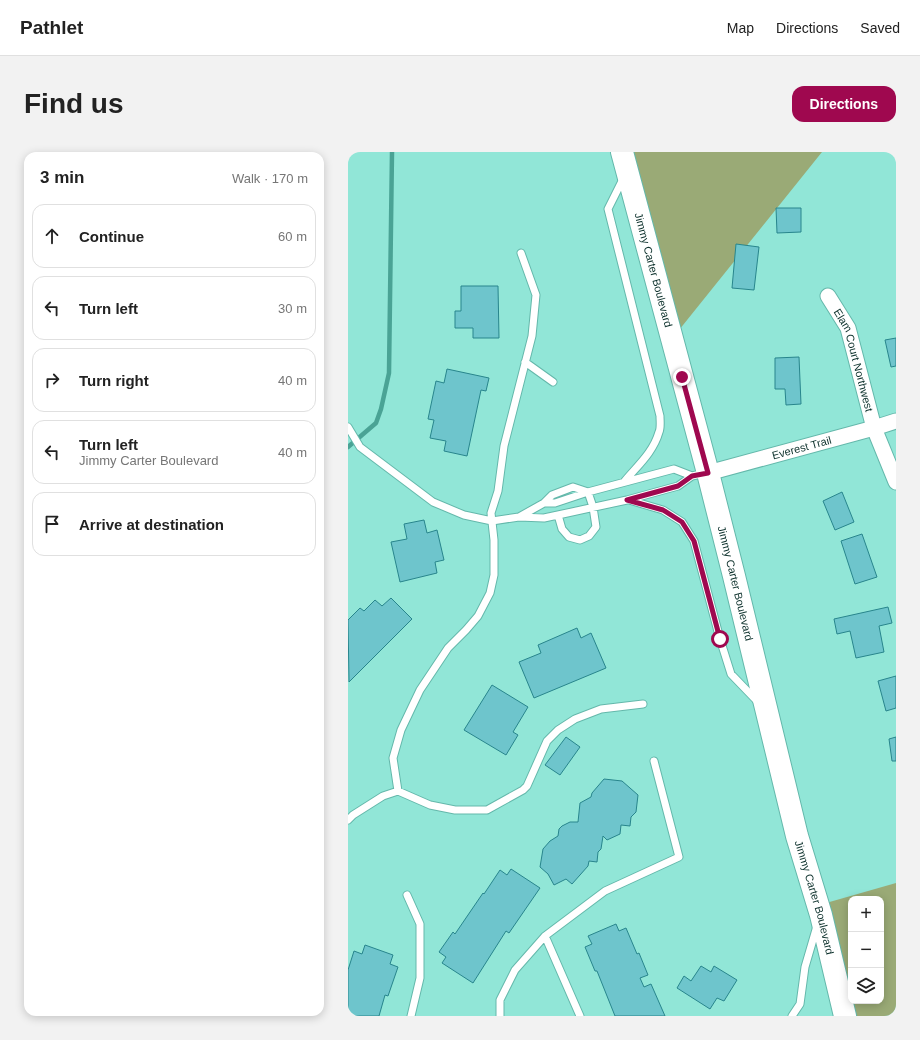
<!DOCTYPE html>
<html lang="en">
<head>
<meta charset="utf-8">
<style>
  body { margin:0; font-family:Helvetica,sans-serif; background:#f2f2f2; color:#222 }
  .controls { position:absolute; right:12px; bottom:12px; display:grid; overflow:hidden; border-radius:8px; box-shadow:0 2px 10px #0003 }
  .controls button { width:36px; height:36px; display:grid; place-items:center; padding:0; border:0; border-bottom:1px solid #e0e0e0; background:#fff; color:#222; font:20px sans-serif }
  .stop { position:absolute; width:12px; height:12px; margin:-9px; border:3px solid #9f084f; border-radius:50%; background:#fff }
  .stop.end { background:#9f084f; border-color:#fff; box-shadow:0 1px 4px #0008 }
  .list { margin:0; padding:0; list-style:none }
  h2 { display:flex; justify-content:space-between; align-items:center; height:52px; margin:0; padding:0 16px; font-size:17px }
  h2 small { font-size:13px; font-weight:400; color:#767676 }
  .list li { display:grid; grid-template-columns:26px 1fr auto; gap:12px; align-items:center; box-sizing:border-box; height:64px; margin:0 8px 8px; padding:0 8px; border:1px solid #e0e0e0; border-radius:12px }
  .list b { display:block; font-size:15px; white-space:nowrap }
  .list p { margin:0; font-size:13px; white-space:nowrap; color:#767676 }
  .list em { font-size:13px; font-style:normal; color:#767676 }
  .icon { flex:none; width:22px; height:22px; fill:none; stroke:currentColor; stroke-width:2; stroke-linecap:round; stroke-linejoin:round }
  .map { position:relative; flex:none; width:548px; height:864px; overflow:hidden; border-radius:12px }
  header { display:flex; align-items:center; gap:24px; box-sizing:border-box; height:56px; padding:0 20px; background:#fff; border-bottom:1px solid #e0e0e0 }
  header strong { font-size:19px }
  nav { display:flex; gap:22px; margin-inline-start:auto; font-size:14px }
  .intro { display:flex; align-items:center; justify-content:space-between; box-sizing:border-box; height:96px; padding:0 24px }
  h1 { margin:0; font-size:28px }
  .button { padding:10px 18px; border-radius:12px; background:#9f084f; color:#fff; font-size:14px; font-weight:700 }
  main { display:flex; gap:24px; padding:0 24px }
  aside { flex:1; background:#fff; border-radius:12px; box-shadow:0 2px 10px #0003 }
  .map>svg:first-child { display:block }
</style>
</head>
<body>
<header>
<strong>Pathlet</strong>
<nav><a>Map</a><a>Directions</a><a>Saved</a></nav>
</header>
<div class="intro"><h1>Find us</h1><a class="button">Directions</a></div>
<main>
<aside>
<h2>3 min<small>Walk · 170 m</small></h2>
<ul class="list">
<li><svg class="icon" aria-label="ahead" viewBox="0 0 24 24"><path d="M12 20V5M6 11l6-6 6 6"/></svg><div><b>Continue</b></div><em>60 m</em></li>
<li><svg class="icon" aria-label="left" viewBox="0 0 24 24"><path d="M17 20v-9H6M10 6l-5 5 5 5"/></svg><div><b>Turn left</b></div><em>30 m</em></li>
<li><svg class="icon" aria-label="right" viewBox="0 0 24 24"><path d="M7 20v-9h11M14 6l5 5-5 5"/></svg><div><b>Turn right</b></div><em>40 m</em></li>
<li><svg class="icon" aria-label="left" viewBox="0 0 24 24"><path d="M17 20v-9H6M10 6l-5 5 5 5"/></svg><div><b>Turn left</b><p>Jimmy Carter Boulevard</p></div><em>40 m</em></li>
<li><svg class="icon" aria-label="arrive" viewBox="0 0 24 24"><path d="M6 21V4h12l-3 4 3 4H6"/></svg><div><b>Arrive at destination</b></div></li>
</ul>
</aside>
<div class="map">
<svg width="548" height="864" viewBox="0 0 548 864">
  <rect width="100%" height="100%" fill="#91e6d7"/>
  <path fill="#9aaa76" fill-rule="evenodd" d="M273,0H474L319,193Z
    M548,731V864H499L464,755ZM503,747H533V849H503Z"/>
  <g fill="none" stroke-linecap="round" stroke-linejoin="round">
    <path stroke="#4aa395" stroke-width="4.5" d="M0,295L28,271L33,257L41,221L44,0"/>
  </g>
  <path fill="#6ec5cc" stroke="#28858c" d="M428,56H453V80L429,81Z
    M388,92L411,95L406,138L384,136Z
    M113,134H150L151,186H125V176H107V159H113Z
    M548,186V214L543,215L537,188Z
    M451,205L453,252L438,253L437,237H427V206Z
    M99,217L141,226L138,239L133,238L119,304L96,299L98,289L82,286L86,268L80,267L88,229L96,231Z
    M494,340L506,370L487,378L475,349Z
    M76,368L79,381L89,378L96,408L87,410L89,421L52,430L43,390L59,387L56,372Z
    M514,382L529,425L507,432L493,389Z
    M43,446L64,467L1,530L0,468L12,456L16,459L27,448L34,454Z
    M540,455L544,471L531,474L536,500L508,506L502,479L489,482L486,467Z
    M229,476L233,486L243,481L258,516L186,546L171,510L193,501L190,493Z
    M548,524V556L538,559L530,529Z
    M144,533L180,555L165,580L170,583L158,603L116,578Z
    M218,585L232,595L212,623L197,613Z
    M548,585V609H544L541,587Z
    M256,627L274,629L290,643L288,660L283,665L282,674L273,673L272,682L259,688L255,684L253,697L250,700L249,710L241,709L240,714L224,732L218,727L206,733L200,722L192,715L195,697L202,689L210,684L211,677L214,674L222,670H230L232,651L243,645L244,641Z
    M163,717L192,736L161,781L158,779L125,831L94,811L98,805L91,800L105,780L107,782L135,741L136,742L152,718L159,723Z
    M268,772L271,779L278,776L289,802L291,801L300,823L292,826L296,835L303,832L317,864H267L249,819H247L237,795L244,792L240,784Z
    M17,793L45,803L42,812L50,815L40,844L37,843L31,864H0V818L6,799L14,802Z
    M353,814L363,820L366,814L389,828L376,849L369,846L362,857L329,836L336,824L343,829Z"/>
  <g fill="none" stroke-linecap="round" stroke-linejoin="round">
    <defs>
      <path id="lane" d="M275,27L260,57L312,264C312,269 313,276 311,280C305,301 289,314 276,330
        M177,210L205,230
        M0,275L12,295L85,350L116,363L144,369L171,365L196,366L210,363L279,348L330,334L344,324L357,321
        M281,348L315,358L334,370L346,389L372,487L383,522L409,549
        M196,351H207L240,340L245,355L248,375L241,384L232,388L221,385L214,377L210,363
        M171,365L196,351L204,343L225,335L240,340L326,317L344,324
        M50,639L45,606L53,578L72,538L100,496L118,478L130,464L142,441L146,423V388L143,361L150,339L156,294L184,184L188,143L173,101
        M0,668L5,663L35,644L50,639L82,653L107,658H139L175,638L179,634L199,589L210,578L227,567L253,557L295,552
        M59,743L72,772V826L63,864
        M197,784L232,864
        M152,864V848L167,818L197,784L257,739L331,705L306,609
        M444,864L452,852L457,815L469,774"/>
      <g id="street">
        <path id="s1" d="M480,144L500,176L526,276L548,330"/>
        <path id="s2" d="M360,321L526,276L548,269"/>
      </g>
      <g id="primary">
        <path id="s3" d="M274,0L360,321L386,424L449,684L473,763L497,864"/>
      </g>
    </defs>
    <use href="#lane" stroke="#64b8ab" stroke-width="9"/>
    <use href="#street" stroke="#64b8ab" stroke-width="17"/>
    <use href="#primary" stroke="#64b8ab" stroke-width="24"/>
    <use href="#lane" stroke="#fff" stroke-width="7"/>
    <use href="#street" stroke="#fff" stroke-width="15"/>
    <use href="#primary" stroke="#fff" stroke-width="22"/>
  </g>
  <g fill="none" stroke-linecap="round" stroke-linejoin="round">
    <path stroke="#9f084f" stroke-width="5" d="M334,225L360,321L344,324L330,334L279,348L315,358L334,370L346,389L372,487"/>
  </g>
  <g text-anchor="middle" stroke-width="3.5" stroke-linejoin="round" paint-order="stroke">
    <g font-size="11" fill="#0e322d" stroke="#d6fef6">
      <text dy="4" stroke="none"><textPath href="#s3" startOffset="122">Jimmy Carter Boulevard</textPath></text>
      <text dy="4" stroke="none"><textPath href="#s1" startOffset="70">Elam Court Northwest</textPath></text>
      <text dy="4" stroke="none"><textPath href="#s2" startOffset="97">Everest Trail</textPath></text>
      <text dy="4" stroke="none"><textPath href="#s3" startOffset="446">Jimmy Carter Boulevard</textPath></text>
      <text dy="4" stroke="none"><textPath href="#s3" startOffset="770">Jimmy Carter Boulevard</textPath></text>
    </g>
  </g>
</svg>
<div class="controls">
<button>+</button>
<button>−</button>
<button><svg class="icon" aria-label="layers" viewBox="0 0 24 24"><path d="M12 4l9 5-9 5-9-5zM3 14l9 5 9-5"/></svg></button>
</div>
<div class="stop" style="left:372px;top:487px"></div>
<div class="stop end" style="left:334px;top:225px"></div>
</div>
</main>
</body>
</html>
